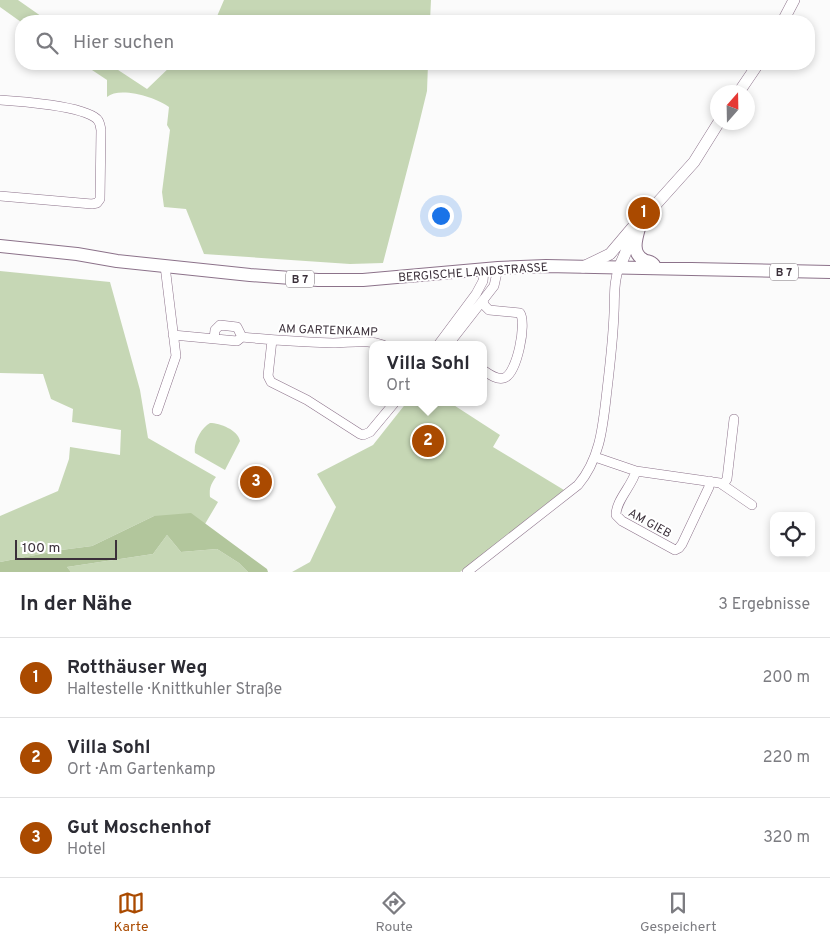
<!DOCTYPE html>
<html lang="de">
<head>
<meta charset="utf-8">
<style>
  body { margin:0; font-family:Overpass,sans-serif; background:#f2f2f3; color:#2b2b33 }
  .controls { position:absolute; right:15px; bottom:15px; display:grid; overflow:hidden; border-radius:10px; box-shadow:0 2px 8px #0003 }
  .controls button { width:45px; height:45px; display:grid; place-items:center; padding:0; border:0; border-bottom:1px solid #e1e1e2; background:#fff; color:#2b2b33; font:25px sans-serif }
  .compass { position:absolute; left:710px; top:85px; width:45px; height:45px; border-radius:50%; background:#fff; box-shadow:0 2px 8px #0003; rotate:20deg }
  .scale { position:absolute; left:15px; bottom:12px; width:102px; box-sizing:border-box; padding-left:5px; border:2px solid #3b303a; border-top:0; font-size:14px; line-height:18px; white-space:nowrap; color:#3b303a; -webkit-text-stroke:4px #fff; paint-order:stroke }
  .you { position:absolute; left:440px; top:215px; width:18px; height:18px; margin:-12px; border:4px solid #fff; border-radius:50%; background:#1a73e8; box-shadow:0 0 0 8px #1a73e833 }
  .badge { display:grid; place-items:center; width:32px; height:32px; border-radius:50%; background:#aa4a00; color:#fff; font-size:16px; font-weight:700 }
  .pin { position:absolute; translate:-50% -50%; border:2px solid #fff; box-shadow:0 1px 5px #0006 }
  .popup { position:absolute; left:369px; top:341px; width:118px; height:65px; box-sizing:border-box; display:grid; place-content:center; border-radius:10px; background:#fff; filter:drop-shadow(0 1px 4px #0005); font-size:16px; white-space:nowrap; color:#7c7c81 }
  .popup b { font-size:19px; color:#2b2b33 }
  .popup::after { content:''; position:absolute; left:50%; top:100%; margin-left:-10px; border:10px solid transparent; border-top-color:#fff }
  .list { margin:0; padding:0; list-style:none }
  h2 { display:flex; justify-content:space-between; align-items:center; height:65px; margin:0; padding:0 20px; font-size:21px }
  h2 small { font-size:16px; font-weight:400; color:#7c7c81 }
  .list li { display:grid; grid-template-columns:32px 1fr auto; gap:15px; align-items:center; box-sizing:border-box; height:80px; padding:0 20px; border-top:1px solid #e1e1e2 }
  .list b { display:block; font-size:19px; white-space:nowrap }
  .list p { margin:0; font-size:16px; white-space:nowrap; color:#7c7c81 }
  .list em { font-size:16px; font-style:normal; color:#7c7c81 }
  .icon { flex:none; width:28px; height:28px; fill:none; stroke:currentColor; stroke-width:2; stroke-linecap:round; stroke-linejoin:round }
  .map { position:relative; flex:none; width:830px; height:572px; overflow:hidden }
  .search { position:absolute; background:#fff; box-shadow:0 2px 8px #0003; left:15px; right:15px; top:15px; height:55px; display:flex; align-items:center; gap:12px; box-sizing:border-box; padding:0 18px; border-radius:20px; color:#7c7c81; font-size:19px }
  .sheet { height:305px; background:#fff }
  nav { display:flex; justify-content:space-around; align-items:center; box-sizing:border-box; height:70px; border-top:1px solid #e1e1e2; background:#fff; font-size:14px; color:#7c7c81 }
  nav a { display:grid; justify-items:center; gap:2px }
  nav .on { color:#aa4a00 }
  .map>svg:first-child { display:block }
</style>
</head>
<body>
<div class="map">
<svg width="830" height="572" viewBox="0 0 830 572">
  <rect width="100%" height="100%" fill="#fbfbfb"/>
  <path fill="#c6d7b5" d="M0,0H18L48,21L21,22L0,7Z
    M224,0H431L430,21H215Z
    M83,64H109L147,89L173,64H428L427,91L418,128L383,263L350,264L204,254L186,209L164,207L162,192L170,130L167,125L169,107C157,98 120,86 107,97V80Z
    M0,271L110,282L140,390L148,438L216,477C211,484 209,488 210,497L218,502L205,524L154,516L92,546L61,550L0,562V516L58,491L69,459L70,447L120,455L121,430L72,422L73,409L51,399L43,374L0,373Z
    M407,402H449L500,435L493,447L564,490L460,572H292L310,562L336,507L317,474L373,445Z
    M210,423C220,423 238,430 240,441L225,470L195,453C193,443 201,428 210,423Z
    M167,535L181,552L217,549L239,563L248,572H71L67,567L153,554Z"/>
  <path fill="#b2c69c" d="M191,513L267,569L268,572H248L239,563L217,549L181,552L167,535L153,554L67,567L71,572H0V562L61,550L92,546L154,516Z"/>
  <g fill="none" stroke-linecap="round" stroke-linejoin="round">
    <defs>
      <path id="street" d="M0,100C20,101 83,106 97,119C100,122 100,125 101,130L100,199L97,203L92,204L0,196
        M173,335L237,341L242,337C273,340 302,342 333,343C350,343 367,339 383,345
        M214,339L215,330L220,325L237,327L242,337
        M272,340L268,376L271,382L307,400L360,434L363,435L370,432L395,402
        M438,345L476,294L483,281L484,270
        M448,345L494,286L498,268
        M483,370C489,374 496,380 504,378C517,374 527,323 520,313L489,310L484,305L483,300
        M157,411L176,356L165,266
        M595,457L636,471L720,483L752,505
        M636,471C632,486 616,500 616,515L622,521L675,550L679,548L682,544L709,487L710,481
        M723,485L727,479L734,419
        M467,572L578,485C601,458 603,424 607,390C610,365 613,339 614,313C615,298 613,282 619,268"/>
      <path id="secondary" d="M783,21L794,0
        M739,92L758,64
        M583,267L610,254L632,228
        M619,268L632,238L641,221L694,162L719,122"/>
      <path id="primary" d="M641,221C638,234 629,252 644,260C648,262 651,261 654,265
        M0,246L77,254L117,261L250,275L318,280H363L498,268L546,266L830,272"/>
    </defs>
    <use href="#street" stroke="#8c728a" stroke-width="10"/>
    <use href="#secondary" stroke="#8c728a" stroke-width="12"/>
    <use href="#primary" stroke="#8c728a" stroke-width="14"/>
    <use href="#street" stroke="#fff" stroke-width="9"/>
    <use href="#secondary" stroke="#fff" stroke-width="11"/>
    <use href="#primary" stroke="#fff" stroke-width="12"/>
  </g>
  <g text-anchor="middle" stroke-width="4" stroke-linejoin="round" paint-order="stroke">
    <g fill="#fff" stroke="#766e75" stroke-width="1">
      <rect x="770" y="263.5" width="28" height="17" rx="4"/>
      <rect x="286" y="270.5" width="28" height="17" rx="4"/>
    </g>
    <g font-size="11" font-weight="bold" fill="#3b303a">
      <text x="784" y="276">B 7</text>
      <text x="300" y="283">B 7</text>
    </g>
    <g font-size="12" fill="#3b303a" stroke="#fff">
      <text transform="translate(473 272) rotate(-4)" y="4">BERGISCHE LANDSTRASSE</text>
      <text transform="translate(328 330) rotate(2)" y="4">AM GARTENKAMP</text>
      <text transform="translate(650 523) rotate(29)" y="4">AM GIEB</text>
    </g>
  </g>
</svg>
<div class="controls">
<button><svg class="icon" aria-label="locate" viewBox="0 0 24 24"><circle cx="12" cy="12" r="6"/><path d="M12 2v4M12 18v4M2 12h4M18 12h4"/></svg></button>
</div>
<svg class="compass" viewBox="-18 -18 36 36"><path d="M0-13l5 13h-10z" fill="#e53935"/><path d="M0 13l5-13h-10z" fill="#7c7c81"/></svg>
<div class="scale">100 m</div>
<div class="you"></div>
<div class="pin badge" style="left:644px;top:213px">1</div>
<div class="pin badge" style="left:428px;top:441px">2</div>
<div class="popup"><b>Villa Sohl</b>Ort</div>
<div class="pin badge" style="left:256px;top:482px">3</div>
<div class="search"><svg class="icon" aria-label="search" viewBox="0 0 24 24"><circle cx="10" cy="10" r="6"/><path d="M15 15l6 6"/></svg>Hier suchen</div>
</div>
<section class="sheet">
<h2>In der Nähe<small>3 Ergebnisse</small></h2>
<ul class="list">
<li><span class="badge">1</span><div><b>Rotthäuser Weg</b><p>Haltestelle · Knittkuhler Straße</p></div><em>200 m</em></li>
<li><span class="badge">2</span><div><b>Villa Sohl</b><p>Ort · Am Gartenkamp</p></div><em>220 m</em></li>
<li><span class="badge">3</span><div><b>Gut Moschenhof</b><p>Hotel</p></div><em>320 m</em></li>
</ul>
</section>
<nav>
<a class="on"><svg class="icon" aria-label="map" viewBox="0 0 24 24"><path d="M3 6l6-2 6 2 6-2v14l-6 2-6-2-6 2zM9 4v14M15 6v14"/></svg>Karte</a>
<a><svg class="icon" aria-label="directions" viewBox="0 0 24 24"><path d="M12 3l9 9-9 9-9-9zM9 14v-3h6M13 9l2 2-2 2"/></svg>Route</a>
<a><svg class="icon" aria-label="saved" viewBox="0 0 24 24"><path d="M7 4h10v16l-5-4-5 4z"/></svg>Gespeichert</a>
</nav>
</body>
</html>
